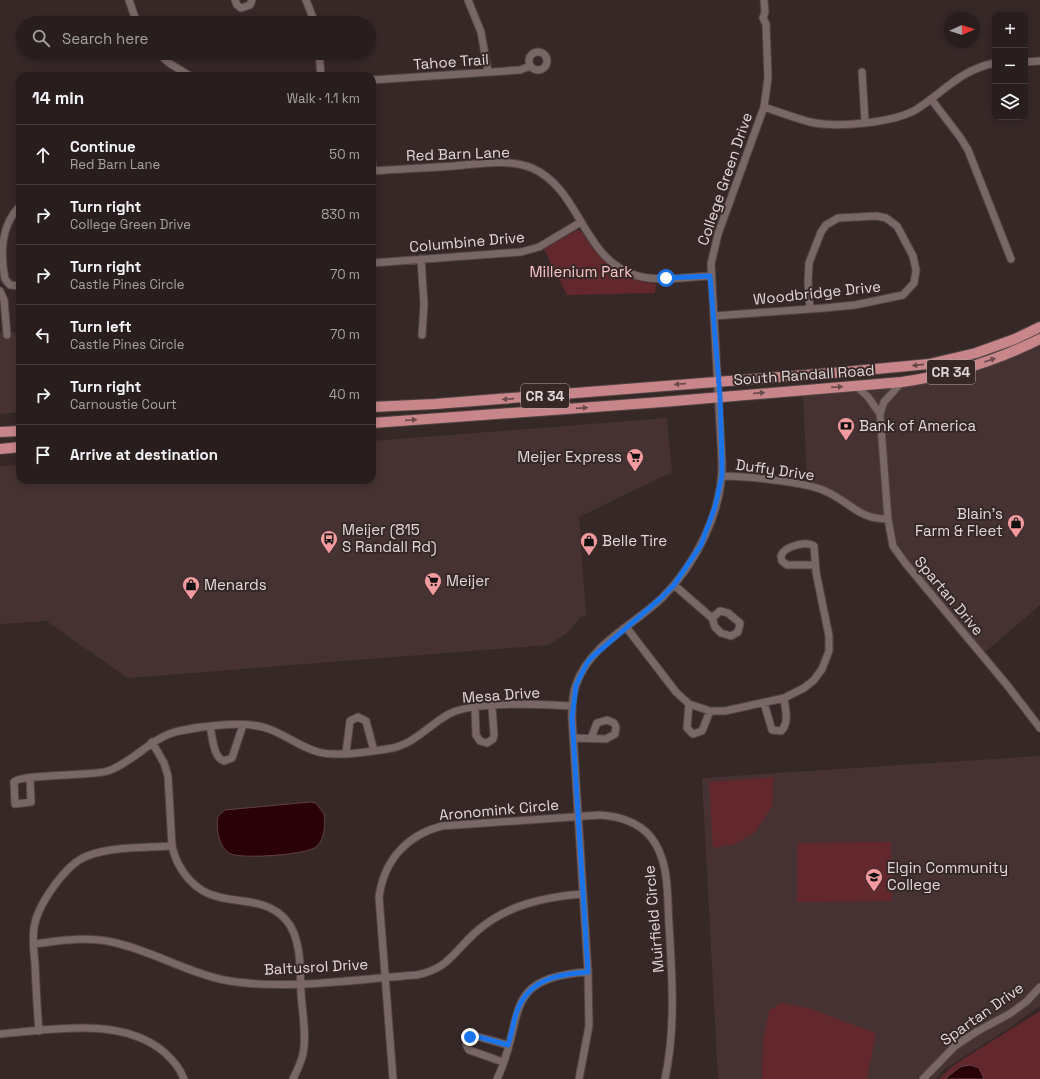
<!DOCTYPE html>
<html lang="en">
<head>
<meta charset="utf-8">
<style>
  body { margin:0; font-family:"Space Grotesk",sans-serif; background:#352b2b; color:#f1f3f6 }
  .controls { position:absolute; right:12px; top:12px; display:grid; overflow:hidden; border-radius:8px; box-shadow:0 2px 6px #0003 }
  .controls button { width:36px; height:36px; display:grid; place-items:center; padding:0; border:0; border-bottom:1px solid #453c3c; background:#291e1e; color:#f1f3f6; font:20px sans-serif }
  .compass { position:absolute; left:944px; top:12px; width:36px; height:36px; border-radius:50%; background:#291e1e; box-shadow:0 2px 6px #0003; rotate:87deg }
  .stop { position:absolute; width:12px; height:12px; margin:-9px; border:3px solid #1a73e8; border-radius:50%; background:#fff }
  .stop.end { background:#1a73e8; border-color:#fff; box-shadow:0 1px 4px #0008 }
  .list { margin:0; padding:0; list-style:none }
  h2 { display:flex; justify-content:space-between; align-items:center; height:52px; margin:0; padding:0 16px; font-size:17px }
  h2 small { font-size:13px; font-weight:400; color:#a5a2a4 }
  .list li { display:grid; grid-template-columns:26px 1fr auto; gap:12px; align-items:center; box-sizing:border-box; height:60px; padding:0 16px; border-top:1px solid #453c3c }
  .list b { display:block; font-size:15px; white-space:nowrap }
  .list p { margin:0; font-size:13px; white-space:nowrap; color:#a5a2a4 }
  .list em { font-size:13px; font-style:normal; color:#a5a2a4 }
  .icon { flex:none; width:22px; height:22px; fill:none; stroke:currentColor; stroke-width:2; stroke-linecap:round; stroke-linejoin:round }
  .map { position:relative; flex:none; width:1040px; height:1079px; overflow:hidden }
  .search { position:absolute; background:#291e1e; box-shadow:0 2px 6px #0003; left:16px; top:16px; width:360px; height:44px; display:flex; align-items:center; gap:10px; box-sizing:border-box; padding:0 14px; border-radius:22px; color:#a5a2a4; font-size:15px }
  .panel { position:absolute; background:#291e1e; box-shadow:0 2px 6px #0003; left:16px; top:72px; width:360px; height:412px; border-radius:12px }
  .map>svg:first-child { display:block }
</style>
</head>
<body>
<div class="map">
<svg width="1040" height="1079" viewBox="0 0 1040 1079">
  <rect width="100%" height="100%" fill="#372828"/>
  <path fill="#473233" d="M20,332V412L0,414V333Z
    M1040,343V605L985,652L907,561L897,543L891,514L873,516L807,484L803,393L904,386L964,374L1023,351Z
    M667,418L672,472L579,517L586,616L581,617L567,633L549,645L128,678L49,623L48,621L0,624V466L20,465V480H372V441Z
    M1040,756V1006L1012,1026L943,1070L936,1079H718L702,778Z"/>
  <path fill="#62282d" d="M577,230L581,231C601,263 617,278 656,284L655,293L567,295L544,249Z
    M774,777L772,807L755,832L736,844L713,848L709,782Z
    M891,842L892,901L797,902V843Z
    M781,1003L811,1009L876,1033L867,1079H762L763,1042L769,1011Z
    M1040,1011V1079H939L954,1065Z"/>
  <path fill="#290005" stroke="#604044" d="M310,802L316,803L324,814C325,825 325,838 317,846C310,855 242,859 231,854C218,848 216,828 218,816L225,810Z
    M970,1065L979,1068L984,1079H945L960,1067Z"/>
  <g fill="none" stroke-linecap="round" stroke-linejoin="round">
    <defs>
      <path id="street" d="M129,0L137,23
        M235,0L237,5L241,8L250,5L252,0
        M306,0L315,23
        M468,0L481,32L488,72
        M529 61a9 9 0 1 1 18 0a9 9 0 1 1-18 0Z
        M158,53L169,63L190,76
        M319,53L321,76
        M1025,62L1040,61
        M862,72L865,122
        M372,80L520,70L530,66
        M931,99L960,137L968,150L1011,259
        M764,107C779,112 795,118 810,122C837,128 894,123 917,109C945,91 960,70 995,63
        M372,160L373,171
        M372,171C399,169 427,168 454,166C479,164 508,158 532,168C582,190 582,261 638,276C660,282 687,277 710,276
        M20,206C1,225 0,254 5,279L10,285L20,286
        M421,259L424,304L422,335
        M372,263L521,252L539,247L581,222
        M0,291L4,300L7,335
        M714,316L824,308L855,305L903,295L914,283L916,270L913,256L897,226L886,218L877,216L838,218L826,225L821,232L809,263L808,283L810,309
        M902,382L884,402L880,414L888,519L893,546L906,564L1007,685L1040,728
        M856,386L868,397L880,414
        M723,476C745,476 806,482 825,491C851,502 857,519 888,519
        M674,585L712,618L715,627L721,633L731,636L738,632L740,623L728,613L720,611L712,618
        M626,627L676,692L689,704L710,711H725L784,698L804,688L814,680L822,669L829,651V636L816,572L814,546C806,541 784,546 781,556L782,561L787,565H815
        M764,703L772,730L781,731C790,722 785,709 784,698
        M689,704L687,728L693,734L702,731L710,711
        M475,708L476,735L480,741L487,743L493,739L494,735L492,707
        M210,727C213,738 213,757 224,761L232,758L243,725
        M573,738L606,739L615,734L616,727L614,723L607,720L597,723L591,738
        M152,742L164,763L168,776L172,846C177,869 194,892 219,897C242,903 268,899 286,920C302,938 300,971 301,993C302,1012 307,1034 303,1054C301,1062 297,1071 293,1079
        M346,753L350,721L358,717L366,721L374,751
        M30,778L31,802L15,804L14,782C19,774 93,776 108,771C134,762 151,737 179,731C202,726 246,720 269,729C286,735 300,747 318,752C337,757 367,752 387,749C413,746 427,726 449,714C473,701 544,704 572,706
        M34,944C59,941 87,936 112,942C151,950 185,972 224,980C282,991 357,979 416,975C449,969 454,951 477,931C507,905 544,897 582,894
        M39,1031C37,1009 36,987 35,964C34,952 32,939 34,928C37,905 66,864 87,856C113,846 145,848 172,846
        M0,1034C51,1030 121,1016 164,1052C173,1060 180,1068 184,1079
        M503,1062L469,1050C465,1045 466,1041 470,1037H479L508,1045
        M393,1079L379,897C384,860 407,835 442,826L600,815C618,816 638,822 650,836C670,860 667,895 669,924C672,977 676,1027 665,1079
        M497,1079C526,1020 499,977 588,972
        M579,1079L589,1026L588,972L572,718C572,708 572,695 576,685C589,645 634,625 662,598C696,564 723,511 722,462L711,264L718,234L764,107L768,78L766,24L763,18L765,12L764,0
        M923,1079L955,1046L976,1032L1011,1013L1027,1001L1040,987"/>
      <path id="primary" d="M372,407L435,404L844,372L929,364L976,353L1015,339L1040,327
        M372,423L662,402L902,382C950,375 996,361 1040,339
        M0,432L20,431
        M0,449L20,447"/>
    </defs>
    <use href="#street" stroke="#514444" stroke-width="9"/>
    <use href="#primary" stroke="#514444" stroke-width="12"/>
    <use href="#street" stroke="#796666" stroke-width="7"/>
    <use href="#primary" stroke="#c9868a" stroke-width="10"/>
  </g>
  <defs><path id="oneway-solid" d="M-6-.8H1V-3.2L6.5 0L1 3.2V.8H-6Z"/></defs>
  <g fill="#6a494a">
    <use href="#oneway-solid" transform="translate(990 360) rotate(-19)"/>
    <use href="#oneway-solid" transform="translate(918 365) rotate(174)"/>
    <use href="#oneway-solid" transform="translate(680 384) rotate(176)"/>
    <use href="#oneway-solid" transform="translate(837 387) rotate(-4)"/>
    <use href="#oneway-solid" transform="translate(759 393) rotate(-5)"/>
    <use href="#oneway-solid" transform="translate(508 399) rotate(176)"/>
    <use href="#oneway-solid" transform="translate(582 408) rotate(-4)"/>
    <use href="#oneway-solid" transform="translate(411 420) rotate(-4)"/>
  </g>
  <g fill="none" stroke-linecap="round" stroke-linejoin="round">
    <path stroke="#1a73e8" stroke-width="5" d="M470,1037H479L508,1045C512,1034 513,1022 517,1011C529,979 558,974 588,972L572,718L576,685L587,663L592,657L660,599L674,585L701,545L715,507L722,476V462L720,396L710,276L666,278"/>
  </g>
  <defs>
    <symbol id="bank-pin" viewBox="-11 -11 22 30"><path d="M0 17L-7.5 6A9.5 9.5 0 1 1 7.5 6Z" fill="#f49b9f" stroke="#372828"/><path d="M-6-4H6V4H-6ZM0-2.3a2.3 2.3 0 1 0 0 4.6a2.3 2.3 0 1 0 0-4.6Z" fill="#111"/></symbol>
    <symbol id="supermarket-pin" viewBox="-11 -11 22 30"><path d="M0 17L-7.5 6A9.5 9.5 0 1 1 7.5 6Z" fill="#f49b9f" stroke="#372828"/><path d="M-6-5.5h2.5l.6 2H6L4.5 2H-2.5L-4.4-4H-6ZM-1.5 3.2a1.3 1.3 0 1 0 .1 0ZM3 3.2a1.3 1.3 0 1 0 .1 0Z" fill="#111"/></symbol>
    <symbol id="shop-pin" viewBox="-11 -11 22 30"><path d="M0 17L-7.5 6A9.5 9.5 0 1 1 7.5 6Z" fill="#f49b9f" stroke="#372828"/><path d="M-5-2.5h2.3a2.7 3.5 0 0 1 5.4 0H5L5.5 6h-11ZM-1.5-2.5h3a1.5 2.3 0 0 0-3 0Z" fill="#111"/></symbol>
    <symbol id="bus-pin" viewBox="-11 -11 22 30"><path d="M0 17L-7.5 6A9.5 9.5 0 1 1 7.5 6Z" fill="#f49b9f" stroke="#372828"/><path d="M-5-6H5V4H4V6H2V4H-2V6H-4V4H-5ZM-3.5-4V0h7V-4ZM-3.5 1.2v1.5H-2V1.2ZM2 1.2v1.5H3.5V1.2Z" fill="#111"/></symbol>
    <symbol id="university-pin" viewBox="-11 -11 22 30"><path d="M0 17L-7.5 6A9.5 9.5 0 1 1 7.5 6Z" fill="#f49b9f" stroke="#372828"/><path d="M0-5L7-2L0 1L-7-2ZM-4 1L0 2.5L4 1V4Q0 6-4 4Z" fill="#111"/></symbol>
  </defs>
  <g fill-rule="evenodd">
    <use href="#bank-pin" x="836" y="416" width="20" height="27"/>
    <use href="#supermarket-pin" x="625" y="447" width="20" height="27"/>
    <use href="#shop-pin" x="1006" y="513" width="20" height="27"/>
    <use href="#bus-pin" x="319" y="529" width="20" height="27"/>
    <use href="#shop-pin" x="579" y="531" width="20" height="27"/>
    <use href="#supermarket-pin" x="423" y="571" width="20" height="27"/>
    <use href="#shop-pin" x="181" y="575" width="20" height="27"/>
    <use href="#university-pin" x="864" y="867" width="20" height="27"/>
  </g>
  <g text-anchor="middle" stroke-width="4" stroke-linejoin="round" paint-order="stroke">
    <g fill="#372828" stroke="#afa2a2" stroke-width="1">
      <rect x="927" y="360" width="48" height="24" rx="3"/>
      <rect x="521" y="384" width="48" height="24" rx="3"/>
    </g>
    <g font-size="14" font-weight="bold" fill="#e2d7d7">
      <text x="951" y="377">CR 34</text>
      <text x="545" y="401">CR 34</text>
    </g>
    <g font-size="15" fill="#e2d7d7" stroke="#372828">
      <text transform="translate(451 62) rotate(-4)" y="5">Tahoe Trail</text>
      <text transform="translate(458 154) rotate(-2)" y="5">Red Barn Lane</text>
      <text transform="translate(725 179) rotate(-71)" y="5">College Green Drive</text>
      <text transform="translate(467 242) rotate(-5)" y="5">Columbine Drive</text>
      <text transform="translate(817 293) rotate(-6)" y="5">Woodbridge Drive</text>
      <text transform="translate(804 375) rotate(-4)" y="5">South Randall Road</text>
      <text transform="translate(775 470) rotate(8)" y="5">Duffy Drive</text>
      <text transform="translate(949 596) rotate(50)" y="5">Spartan Drive</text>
      <text transform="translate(501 695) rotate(-4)" y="5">Mesa Drive</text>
      <text transform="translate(499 810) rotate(-5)" y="5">Aronomink Circle</text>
      <text transform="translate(654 919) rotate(-95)" y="5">Muirfield Circle</text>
      <text transform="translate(316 967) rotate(-3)" y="5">Baltusrol Drive</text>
      <text transform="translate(982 1014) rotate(-35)" y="5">Spartan Drive</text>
    </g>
    <g font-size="15" fill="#f9c3c5" stroke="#372828">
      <text x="581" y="277">Millenium Park</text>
    </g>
    <g font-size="15" fill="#e2d7d7" stroke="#372828" text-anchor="start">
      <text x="859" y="431">Bank of America</text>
      <text x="622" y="462" text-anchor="end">Meijer Express</text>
      <text x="1003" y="519" text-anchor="end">Blain's<tspan x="1003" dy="17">Farm &amp; Fleet</tspan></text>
      <text x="342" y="535">Meijer (815<tspan x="342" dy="17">S Randall Rd)</tspan></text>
      <text x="602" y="546">Belle Tire</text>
      <text x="446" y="586">Meijer</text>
      <text x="204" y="590">Menards</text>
      <text x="887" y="873">Elgin Community<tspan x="887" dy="17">College</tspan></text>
    </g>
  </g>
</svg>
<div class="controls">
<button>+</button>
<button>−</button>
<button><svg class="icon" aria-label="layers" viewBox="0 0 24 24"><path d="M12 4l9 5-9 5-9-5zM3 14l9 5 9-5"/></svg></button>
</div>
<svg class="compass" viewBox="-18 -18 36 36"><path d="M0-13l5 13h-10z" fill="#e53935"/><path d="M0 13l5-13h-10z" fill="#a5a2a4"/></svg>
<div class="stop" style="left:666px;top:278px"></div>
<div class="stop end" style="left:470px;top:1037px"></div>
<div class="search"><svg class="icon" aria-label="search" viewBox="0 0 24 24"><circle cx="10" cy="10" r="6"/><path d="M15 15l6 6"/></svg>Search here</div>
<section class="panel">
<h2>14 min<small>Walk · 1.1 km</small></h2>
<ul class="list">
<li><svg class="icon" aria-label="ahead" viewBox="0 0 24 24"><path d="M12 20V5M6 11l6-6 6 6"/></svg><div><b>Continue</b><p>Red Barn Lane</p></div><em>50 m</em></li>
<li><svg class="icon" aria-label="right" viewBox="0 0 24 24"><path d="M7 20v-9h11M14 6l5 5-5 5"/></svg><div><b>Turn right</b><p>College Green Drive</p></div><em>830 m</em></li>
<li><svg class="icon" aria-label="right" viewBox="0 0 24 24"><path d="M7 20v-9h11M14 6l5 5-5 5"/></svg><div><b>Turn right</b><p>Castle Pines Circle</p></div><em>70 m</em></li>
<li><svg class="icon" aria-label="left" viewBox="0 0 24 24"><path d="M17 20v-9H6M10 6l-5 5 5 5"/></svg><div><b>Turn left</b><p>Castle Pines Circle</p></div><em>70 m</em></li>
<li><svg class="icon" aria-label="right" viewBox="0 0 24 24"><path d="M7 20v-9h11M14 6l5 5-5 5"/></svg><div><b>Turn right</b><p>Carnoustie Court</p></div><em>40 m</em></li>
<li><svg class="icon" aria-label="arrive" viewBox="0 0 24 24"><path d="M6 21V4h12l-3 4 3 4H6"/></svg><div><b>Arrive at destination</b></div></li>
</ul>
</section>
</div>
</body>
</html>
